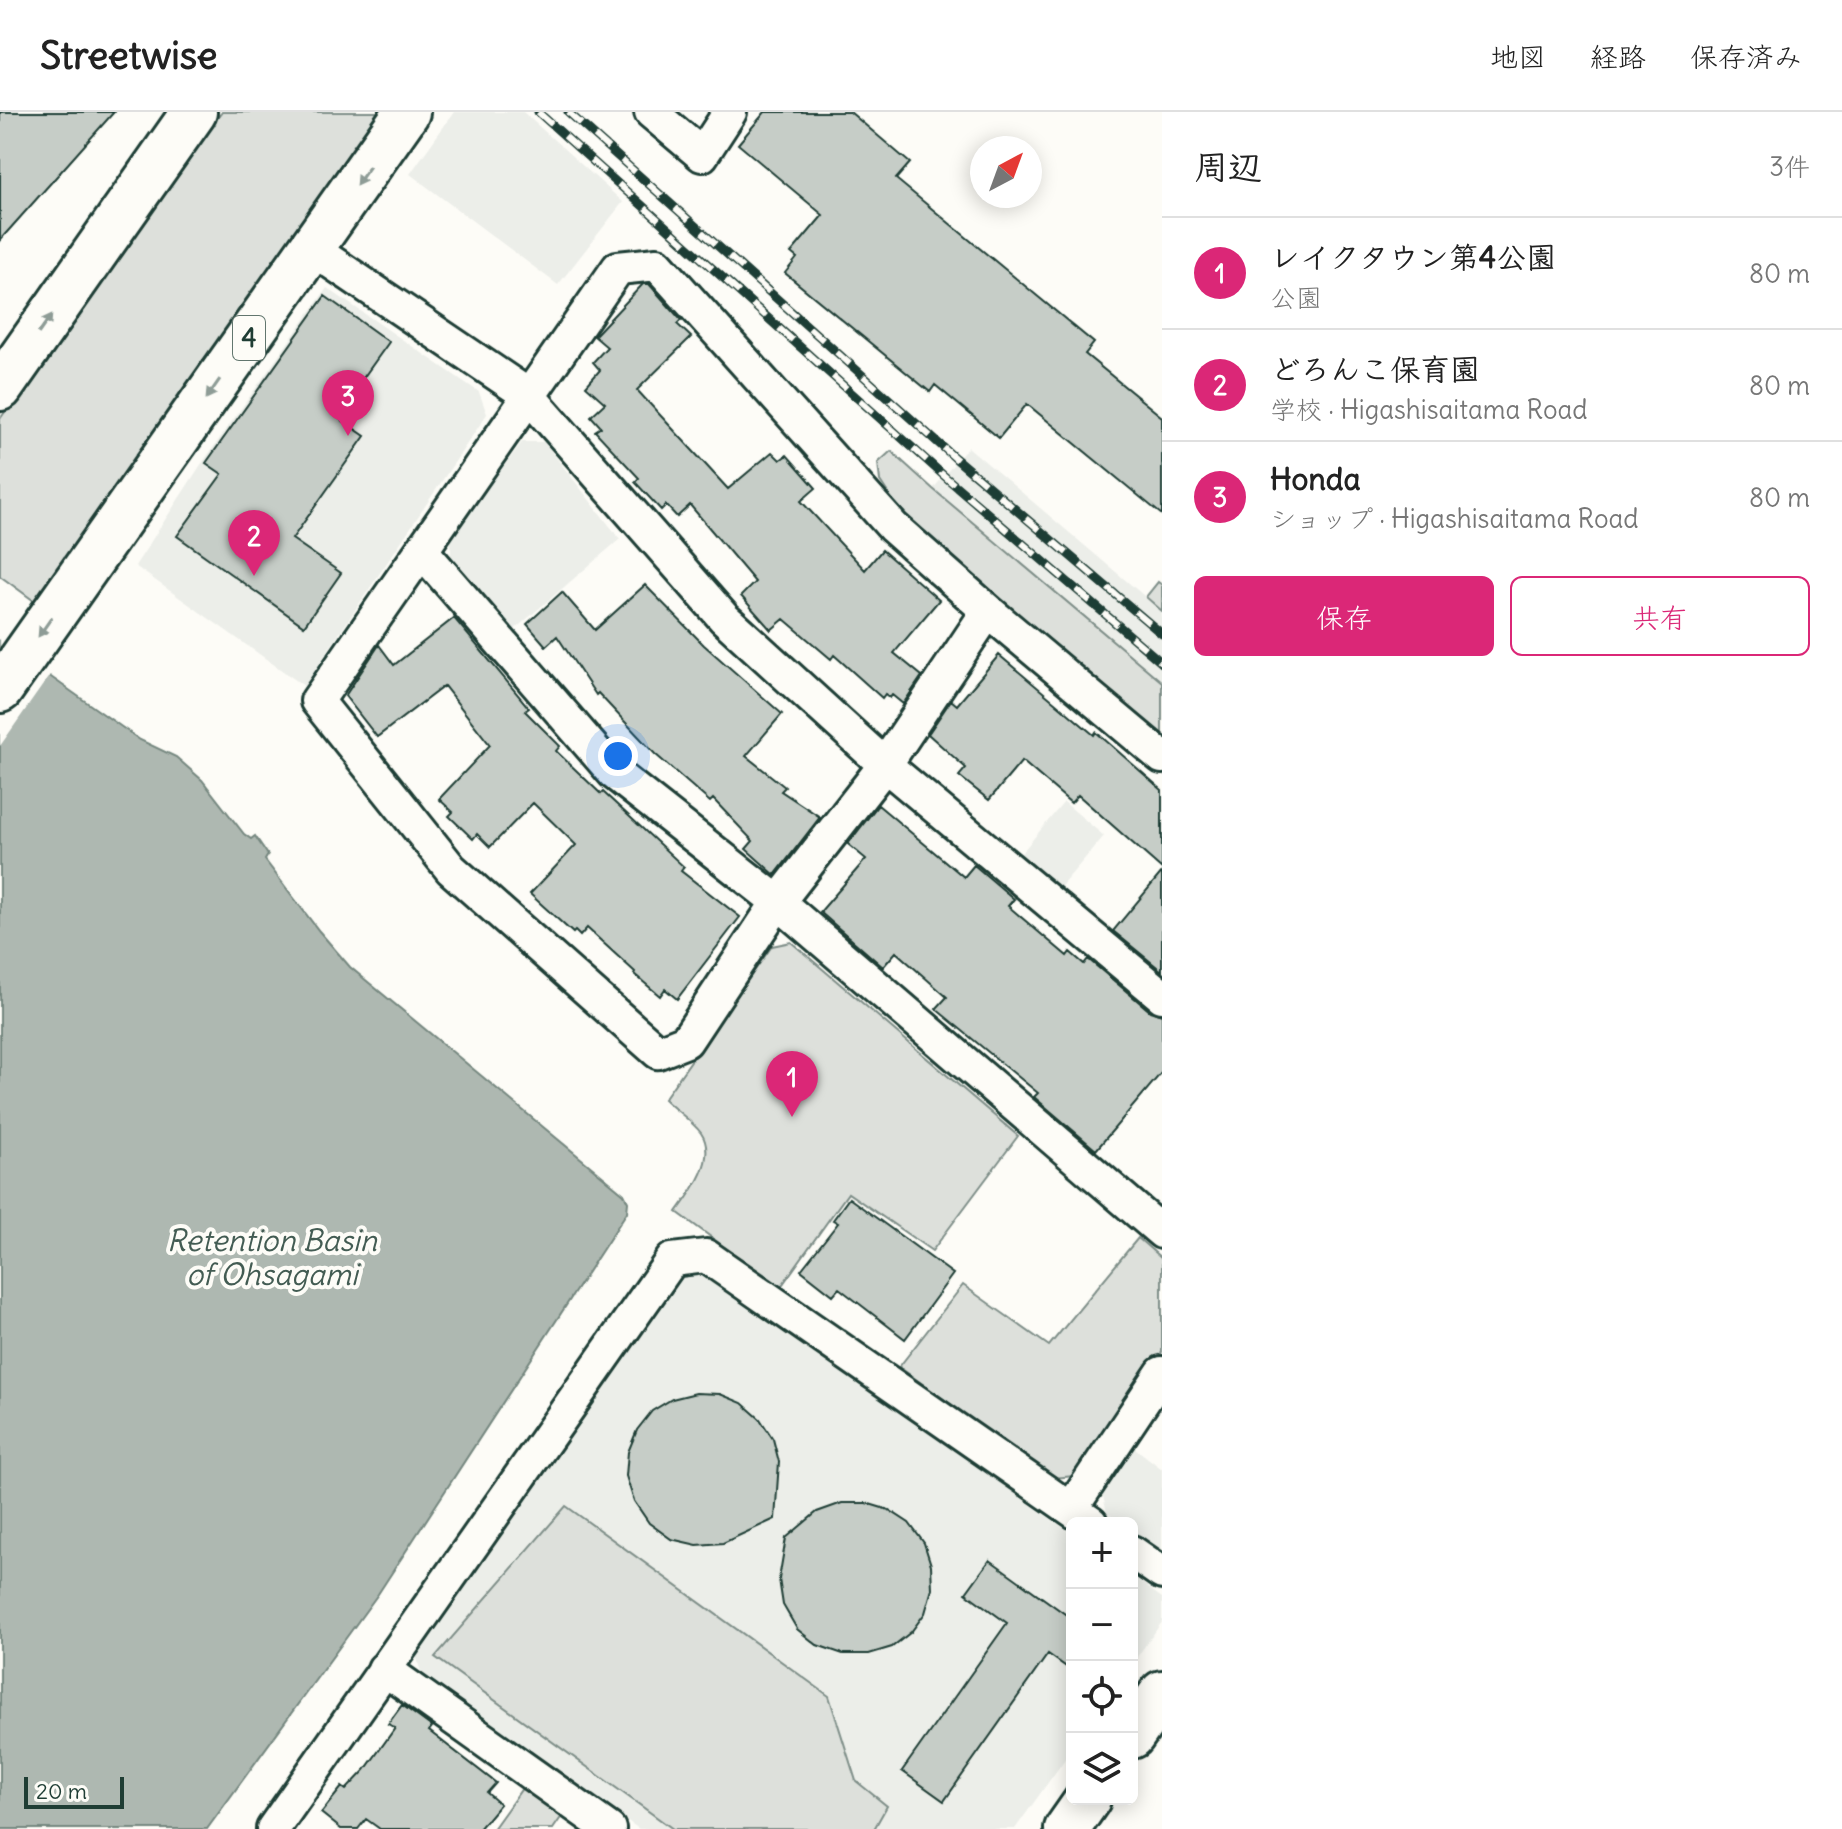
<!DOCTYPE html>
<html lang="ja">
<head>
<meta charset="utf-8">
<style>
  body { margin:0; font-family:Delius,"Klee One",sans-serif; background:#f2f2f2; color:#222 }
  .controls { position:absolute; right:24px; bottom:24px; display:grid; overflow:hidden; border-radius:12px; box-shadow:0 4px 20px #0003 }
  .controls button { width:72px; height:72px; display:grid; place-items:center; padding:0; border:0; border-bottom:2px solid #e0e0e0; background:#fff; color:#222; font:40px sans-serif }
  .compass { position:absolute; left:970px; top:24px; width:72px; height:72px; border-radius:50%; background:#fff; box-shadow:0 4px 20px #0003; rotate:41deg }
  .scale { position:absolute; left:24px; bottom:20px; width:100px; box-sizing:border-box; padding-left:8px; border:4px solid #1f3d34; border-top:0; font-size:22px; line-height:28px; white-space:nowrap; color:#1f3d34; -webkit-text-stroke:6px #fdfcf7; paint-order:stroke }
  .you { position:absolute; left:618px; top:644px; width:28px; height:28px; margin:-20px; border:6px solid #fff; border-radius:50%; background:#1a73e8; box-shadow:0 0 0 12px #1a73e833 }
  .badge { display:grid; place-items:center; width:52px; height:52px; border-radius:50%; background:#db2777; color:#fff; font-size:26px; font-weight:700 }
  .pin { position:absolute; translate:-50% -66px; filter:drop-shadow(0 2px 4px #0008) }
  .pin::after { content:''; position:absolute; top:42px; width:28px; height:24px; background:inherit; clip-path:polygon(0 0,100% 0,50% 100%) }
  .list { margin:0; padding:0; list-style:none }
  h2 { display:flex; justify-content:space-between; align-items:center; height:104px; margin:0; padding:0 32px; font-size:34px }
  h2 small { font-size:26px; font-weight:400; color:#767676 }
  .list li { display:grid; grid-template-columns:52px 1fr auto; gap:24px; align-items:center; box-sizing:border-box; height:112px; padding:0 32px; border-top:2px solid #e0e0e0 }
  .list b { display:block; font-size:30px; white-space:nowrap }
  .list p { margin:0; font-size:26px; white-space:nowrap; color:#767676 }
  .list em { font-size:26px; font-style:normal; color:#767676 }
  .actions { display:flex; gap:16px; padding:24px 32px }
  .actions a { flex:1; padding:18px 0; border:2px solid #db2777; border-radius:12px; text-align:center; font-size:28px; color:#db2777 }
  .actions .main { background:#db2777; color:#fff }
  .icon { flex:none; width:44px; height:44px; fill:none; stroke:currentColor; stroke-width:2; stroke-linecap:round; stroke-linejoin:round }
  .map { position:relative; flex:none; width:1162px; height:1717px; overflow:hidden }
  header { display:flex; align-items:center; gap:48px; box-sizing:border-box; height:112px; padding:0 40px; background:#fff; border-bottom:2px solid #e0e0e0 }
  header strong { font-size:38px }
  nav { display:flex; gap:44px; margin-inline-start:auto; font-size:28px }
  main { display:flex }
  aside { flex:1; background:#fff }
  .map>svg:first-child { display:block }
</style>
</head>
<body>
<header>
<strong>Streetwise</strong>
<nav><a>地図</a><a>経路</a><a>保存済み</a></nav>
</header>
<main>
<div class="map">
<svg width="1162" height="1717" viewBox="0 0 1162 1717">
  <rect width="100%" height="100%" fill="#fdfcf7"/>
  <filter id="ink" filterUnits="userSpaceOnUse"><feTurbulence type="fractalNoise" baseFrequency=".0125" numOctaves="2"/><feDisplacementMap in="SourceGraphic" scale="16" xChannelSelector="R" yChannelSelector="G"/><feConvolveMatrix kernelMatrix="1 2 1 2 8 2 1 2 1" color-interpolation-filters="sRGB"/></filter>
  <g filter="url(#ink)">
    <path fill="#eceee9" d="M454,0H523L623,90L558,173L410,62Z
      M327,176L479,280L487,302L304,574L135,454L200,354Z
      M522,330H544L620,427L514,518L451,450V426Z
      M968,335L1162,499V570L933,377Z
      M1064,690L1104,724L1057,779L1018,745Z
      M701,1159L1072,1422V1637L1015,1717H639L422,1564L416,1543L681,1164Z
      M1135,1336L1162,1357V1441L1132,1419V1411H1121L1107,1401L1102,1380Z
      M1132,1464L1162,1486V1510L1132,1552Z"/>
    <path fill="#dde0db" stroke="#7e8e88" stroke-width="2" d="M222,0H387L37,491L0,464V307L123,133Z
      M891,339L933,377L1162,570V625L905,407L880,369L878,351Z
      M1158,470L1162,473V499L1146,485Z
      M791,830L1018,1024L932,1139L848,1081L780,1176L677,1100C691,1081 718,1046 701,1021C692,1009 675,998 664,987L772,834Z
      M1138,1126L1162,1147V1240L1074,1364L1054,1366L899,1255L963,1173L1049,1234Z
      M566,1394L829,1584L856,1669L887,1694L874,1717H673L435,1545Z
      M523,1675L562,1704L553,1717H493Z"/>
    <path fill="#aeb8b1" stroke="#75877f" stroke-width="2" d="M0,529L140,628L176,645L202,668L244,722L251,727L255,724L268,743L265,748L319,819L350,855L624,1082L628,1090L627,1100L378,1482L207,1717H0Z"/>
    <path fill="#fdfcf7" d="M0,525L52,560L0,634Z"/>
    <path fill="#c6cdc7" stroke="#1f3d34" stroke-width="2" d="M0,0H114L0,128Z
      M765,0H850L910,51L896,67L1094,231L1085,242L1162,305V403L1027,292L999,326L935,273L930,280L785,161L797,146L791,141L823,103L738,32Z
      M643,172H649L681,208L677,212L691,225L637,278L728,377L772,340L780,348L787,343L816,376L801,389L865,458L882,438L939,488L894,541L922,564L903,592L892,583L890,586L885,582L882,586L834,543L831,547L784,507L771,518L741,484L755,470L690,393L677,405L666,393L661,398L635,370L639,366L595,319L601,315L591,304L605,291L586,274L600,258L593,250L607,235L594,224Z
      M325,184L389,230L336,304L365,324L292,427L341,461L304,514L177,424L222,362L206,351Z
      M645,473L704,533L782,602L746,644L785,675L781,679L820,705L775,763L746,737L753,729L713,687L710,690L655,642L598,581L596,583L557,524L546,534L527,512L562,480L595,518Z
      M454,506L529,596L525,599L560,634L556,639L601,682L603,680L684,755L681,759L740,805L677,887L665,877L660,884L634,862L635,860L587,816L580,824L575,819L573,821L530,782L576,733L533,691L490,735L477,722L473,727L449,704L453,700L439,687L490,633L444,574L377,625L345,584L379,533L394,553Z
      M999,543L1094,623L1096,620L1162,678V757L1078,683L1071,691L1022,649L989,688L959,664L966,656L928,622L951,588L957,593Z
      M878,693L964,765L974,753L1014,787L1008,794L1067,844L1070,840L1084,852L1088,847L1150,899L1162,903V960L1096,1038L1034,985L1038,981L936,897L947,885L896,840L883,855L820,800L866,747L848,732Z
      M1162,760V859L1113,819Z
      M849,1086L953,1162L905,1227L839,1176L833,1183L801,1158L838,1111L833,1108Z
      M696,1281L720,1282L742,1291L760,1307L773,1327L779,1350L775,1407L723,1431L697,1433L671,1427L649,1411L634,1389L626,1364L628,1340L637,1318L652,1299L672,1287Z
      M842,1391H866L889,1398L909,1411L924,1431L931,1453L932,1477L925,1501L911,1520L892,1535L869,1542H843L817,1533L797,1517L783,1493L779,1467L786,1426L817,1400Z
      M990,1448L1072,1507V1559L1048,1542L944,1689L902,1659L1007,1511L966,1481Z
      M402,1593L432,1615L429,1619L496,1671L487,1681L500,1692L479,1717H380L366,1707L358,1717H341L321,1701L342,1675L346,1678L365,1658L395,1616L388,1612Z"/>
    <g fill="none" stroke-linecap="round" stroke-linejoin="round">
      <defs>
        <path id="street" d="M651,0L702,43L730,0
          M312,137L528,283L724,506L885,653L1162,884
          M657,152L893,415L988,499L885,653L778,790L686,929L658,940L451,757L317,589L618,156Z
          M422,439L614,661L778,790L1162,1120
          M988,499L1162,645
          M1071,1397L1162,1261
          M1132,1440L1162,1461
          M384,1557L609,1717
          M273,1717L672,1148L706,1144L1091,1411"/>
        <path id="secondary" d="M1132,1624L1162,1581
          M1067,1717L1088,1687"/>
        <path id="highway" d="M0,276L194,0
          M0,578L407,0"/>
      </defs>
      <use href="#street" stroke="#1f3d34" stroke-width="38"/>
      <use href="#secondary" stroke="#1f3d34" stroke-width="50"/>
      <use href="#highway" stroke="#1f3d34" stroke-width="50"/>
      <use href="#street" stroke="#fdfcf7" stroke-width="32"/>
      <use href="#secondary" stroke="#fdfcf7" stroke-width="44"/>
      <use href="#highway" stroke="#fdfcf7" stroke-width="44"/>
      <defs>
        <path id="rail" d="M538,0L942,362L1162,551
          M568,0L955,346L1162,522"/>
      </defs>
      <use href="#rail" stroke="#1f3d34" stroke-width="9"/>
      <use href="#rail" stroke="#fdfcf7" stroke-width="6" stroke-dasharray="18" stroke-linecap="butt"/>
    </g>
    <defs><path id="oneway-solid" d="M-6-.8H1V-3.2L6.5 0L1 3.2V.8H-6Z" transform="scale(2)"/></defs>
    <g fill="#8e9c96">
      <use href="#oneway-solid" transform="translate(363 64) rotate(125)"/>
      <use href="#oneway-solid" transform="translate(45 212) rotate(-55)"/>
      <use href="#oneway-solid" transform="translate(213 277) rotate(125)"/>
      <use href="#oneway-solid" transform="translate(45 515) rotate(125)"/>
    </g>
  </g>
  <g text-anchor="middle" stroke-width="8" stroke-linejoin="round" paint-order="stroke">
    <rect fill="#fdfcf7" stroke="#62766e" stroke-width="2" x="233" y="204" width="32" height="44" rx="6"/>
    <g font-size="26" font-weight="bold" fill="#1f3d34">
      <text x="249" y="235">4</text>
    </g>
    <g font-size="30" font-style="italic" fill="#435c53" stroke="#fdfcf7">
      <text x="272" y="1139">Retention Basin<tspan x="272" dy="34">of Ohsagami</tspan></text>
    </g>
  </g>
</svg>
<div class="controls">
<button>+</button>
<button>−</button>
<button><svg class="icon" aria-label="locate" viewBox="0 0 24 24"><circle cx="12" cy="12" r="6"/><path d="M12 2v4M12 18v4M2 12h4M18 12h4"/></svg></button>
<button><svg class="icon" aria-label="layers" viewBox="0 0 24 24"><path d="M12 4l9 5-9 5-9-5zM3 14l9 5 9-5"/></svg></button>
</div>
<svg class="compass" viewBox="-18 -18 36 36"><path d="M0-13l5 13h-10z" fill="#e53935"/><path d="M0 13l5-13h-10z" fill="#767676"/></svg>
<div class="scale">20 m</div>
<div class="you"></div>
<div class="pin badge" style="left:792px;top:1005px">1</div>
<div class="pin badge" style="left:254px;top:464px">2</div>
<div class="pin badge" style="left:348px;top:324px">3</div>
</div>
<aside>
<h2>周辺<small>3件</small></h2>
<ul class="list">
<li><span class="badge">1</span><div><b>レイクタウン第4公園</b><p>公園</p></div><em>80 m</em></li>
<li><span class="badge">2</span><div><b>どろんこ保育園</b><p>学校 · Higashisaitama Road</p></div><em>80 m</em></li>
<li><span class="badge">3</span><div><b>Honda</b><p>ショップ · Higashisaitama Road</p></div><em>80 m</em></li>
</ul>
<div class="actions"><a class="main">保存</a><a>共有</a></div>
</aside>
</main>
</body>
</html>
